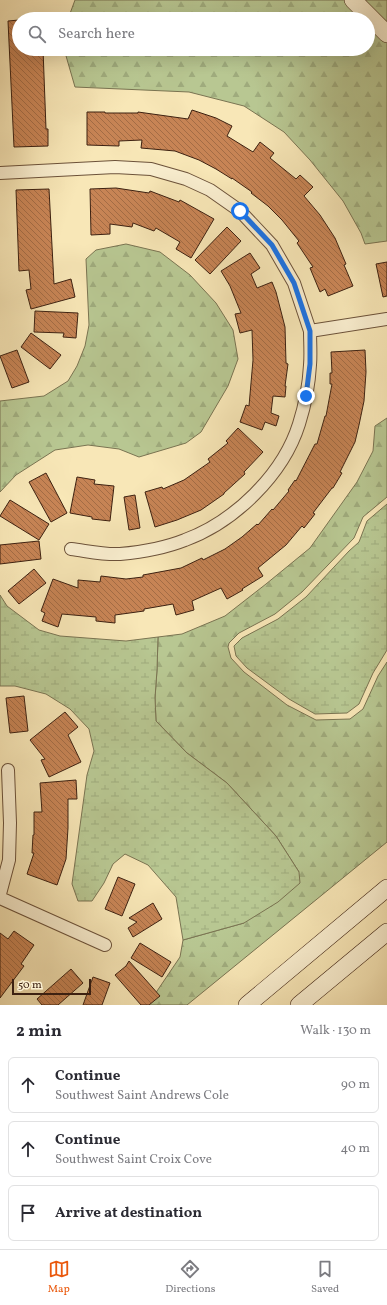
<!DOCTYPE html>
<html lang="en">
<head>
<meta charset="utf-8">
<style>
  body { margin:0; font-family:Vollkorn,serif; background:#f2f2f3; color:#2b2b33 }
  .scale { position:absolute; left:12px; bottom:10px; width:79px; box-sizing:border-box; padding-left:4px; border:2px solid #3d2111; border-top:0; font-size:11px; line-height:14px; white-space:nowrap; color:#3d2111; -webkit-text-stroke:3px #faefd0; paint-order:stroke }
  .stop { position:absolute; width:12px; height:12px; margin:-9px; border:3px solid #1a73e8; border-radius:50%; background:#fff }
  .stop.end { background:#1a73e8; border-color:#fff; box-shadow:0 1px 4px #0008 }
  .list { margin:0; padding:0; list-style:none }
  h2 { display:flex; justify-content:space-between; align-items:center; height:52px; margin:0; padding:0 16px; font-size:17px }
  h2 small { font-size:13px; font-weight:400; color:#7c7c81 }
  .list li { display:grid; grid-template-columns:26px 1fr auto; gap:12px; align-items:center; box-sizing:border-box; height:56px; margin:0 8px 8px; padding:0 8px; border:1px solid #e1e1e2; border-radius:6px }
  .list b { display:block; font-size:15px; white-space:nowrap }
  .list p { margin:0; font-size:13px; white-space:nowrap; color:#7c7c81 }
  .list em { font-size:13px; font-style:normal; color:#7c7c81 }
  .icon { flex:none; width:22px; height:22px; fill:none; stroke:currentColor; stroke-width:2; stroke-linecap:round; stroke-linejoin:round }
  .map { position:relative; flex:none; width:387px; height:1005px; overflow:hidden }
  .search { position:absolute; background:#fff; box-shadow:0 4px 16px #0002; left:12px; right:12px; top:12px; height:44px; display:flex; align-items:center; gap:10px; box-sizing:border-box; padding:0 14px; border-radius:22px; color:#7c7c81; font-size:15px }
  .sheet { height:244px; background:#fff }
  nav { display:flex; justify-content:space-around; align-items:center; box-sizing:border-box; height:56px; border-top:1px solid #e1e1e2; background:#fff; font-size:11px; color:#7c7c81 }
  nav a { display:grid; justify-items:center; gap:2px }
  nav .on { color:#ea580c }
  .map>svg:first-child { display:block }
</style>
</head>
<body>
<div class="map">
<svg width="387" height="1005" viewBox="0 0 387 1005">
  <defs>
    <pattern id="forest-firs" width="22" height="20" patternUnits="userSpaceOnUse"><rect width="22" height="20" fill="#b8c792"/><path d="M5 1l3.5 6h-7zM16 11l3.5 6h-7z" fill="#9fab7d"/></pattern>
    <pattern id="wetland-marsh" width="20" height="14" patternUnits="userSpaceOnUse"><rect width="20" height="14" fill="#b8c792"/><path d="M1 5h8M5 5V1M11 12h8M15 12V8" fill="none" stroke="#9fab7d"/></pattern>
    <pattern id="building-back-hatch" width="6" height="6" patternUnits="userSpaceOnUse"><rect width="6" height="6" fill="#c78455"/><path d="M-1 5l2 2M0 0l6 6M5-1l2 2" fill="none" stroke="#a36c45"/></pattern>
  </defs>
  <rect width="100%" height="100%" fill="#f8e7b7"/>
  <filter id="stains"><feTurbulence type="fractalNoise" baseFrequency=".005" numOctaves="4"/><feColorMatrix values="0 0 0 0 .2 0 0 0 0 .09 0 0 0 0 .02 0 0 0 .5 -.17"/></filter>
  <radialGradient id="worn" r=".72"><stop offset=".6" stop-color="#630" stop-opacity="0"/><stop offset="1" stop-color="#630" stop-opacity=".3"/></radialGradient>
  <path fill="url(#forest-firs)" stroke="#7a7452" d="M75,0H345L364,19H68Z
    M361,0H387V26Z
    M368,23L387,41V241L365,244L361,233L343,201L310,160L284,132L244,106L189,92L75,87L64,49H368Z
    M126,244L160,252L190,275L216,303L233,330L238,359L228,386L201,432L186,443L139,457L119,449L88,445L55,450L16,475L0,492V401L44,396L68,381L77,366L85,346L89,325L86,259L96,250Z
    M387,418V497L363,517L354,538L302,592L275,614L239,633L229,643L228,647L231,658L244,672L287,705L316,720L350,719L363,709L378,676L387,662V842L187,1005H142L155,994L180,957L183,940L244,923L299,872L276,836L227,783L187,753L156,721L155,698L157,670L158,637L182,634L225,616L266,584L310,548L357,482L373,451L375,426Z"/>
  <path fill="url(#wetland-marsh)" stroke="#7a7452" d="M387,504V650L373,673L359,704L347,713L315,714L289,699L247,668L236,656L234,646L242,638L278,619L306,597L349,551L359,542L367,521Z
    M0,595L7,606L39,630L60,636L126,641L158,637L157,670L155,698L156,721L187,753L227,783L276,836L299,872L300,883L278,902L244,923L183,940L176,897L148,865L125,854L113,864L104,883L92,901H78L72,884L87,775L94,751L89,729L70,709L46,694L15,686H0Z"/>
  <path fill="url(#building-back-hatch)" stroke="#3d2111" d="M19,20V49H43L46,129H48V146L14,147L8,21Z
    M192,110L216,118L232,126L227,136L253,152L260,142L274,153L270,158L296,179L300,175L313,187L304,196L320,215L335,238L346,264L344,265L353,286L328,296L325,289L320,292L310,268L313,267L297,243L299,241L282,220L268,206L251,193L252,192L232,178V179L216,169L199,160L175,151L141,148L142,140L119,141V146L87,145V112H105V113H138V112L188,119Z
    M116,188L149,193L150,191L179,202L180,200L214,219L191,258L176,249L180,242L156,228L154,231L133,223L132,227L110,224V234L91,235L90,189Z
    M49,189L54,284L71,279L75,297L31,309L26,290L31,289L29,270L19,271L16,190Z
    M227,227L241,241L210,274L195,260Z
    M250,253L260,268L251,274L257,288L272,282L276,292L285,327L286,363L288,364L285,386H286L285,397L273,396L271,413L279,416L276,426L265,422L262,430L240,422L246,405L249,406L253,360L252,330L240,333L235,314L241,313L230,286L221,271Z
    M387,262V296L383,297L376,264Z
    M35,311L78,313L76,338L63,337L64,333L34,332Z
    M31,333L61,355L50,369L21,347Z
    M17,350L29,382L12,388L0,356Z
    M365,350L366,372L364,401L359,425L355,442L340,472L342,473L333,488H332L313,513L315,514L304,528L302,526L286,545L258,568L263,576L242,589L243,590L227,599L221,588L192,601L194,610L176,615L173,604L144,609V611L115,615V623L96,621V617L62,614L58,627L42,621L45,613L41,611L53,579L78,588V580L100,582L101,576L126,579L143,577V575L181,568L202,558L203,560L225,549L242,537L257,524L258,525L272,509L273,510L289,491L288,490L295,480L296,481L315,444H317L325,416H326L332,384H330V373H332L331,352Z
    M238,428L263,452L244,472L245,474L224,493V494L201,510L177,520L155,527L145,492L162,487L163,489L184,480L210,462L208,459L228,443L226,441Z
    M46,473L67,513L51,522L29,482Z
    M77,477L95,480L94,484L114,486L110,521L92,519V517L70,513Z
    M135,495L140,528L129,530L124,497Z
    M10,500L49,524L39,540L0,516Z
    M39,541L41,559L0,564V545Z
    M34,569L46,583L19,604L8,591Z
    M24,696L28,731L10,733L6,698Z
    M65,712L78,727L68,735L81,762L49,777L41,760L45,759L30,740Z
    M76,780L77,799H68V828L66,859L57,885L27,874L34,853H32L33,835H34V812H42L40,783Z
    M118,877L135,884L122,916L105,909Z
    M153,903L162,919L133,937L128,928L137,922L129,918Z
    M14,931L34,945L21,964L24,966L0,998V933L8,939Z
    M140,943L171,962L162,977L131,958Z
    M129,961L160,996L149,1005H141L115,975L126,966Z
    M71,969L83,983L58,1005H42L37,999Z
    M93,977L110,983L102,1005H83Z"/>
  <g fill="none" stroke-linecap="round" stroke-linejoin="round">
    <defs>
      <path id="street" d="M0,173L115,167L151,169L186,179L210,190L240,211L272,245L294,283L310,331L387,319
        M71,549C87,551 104,555 120,554C142,552 165,548 185,540C234,522 283,475 299,424C305,405 309,384 310,365C311,354 310,342 310,331
        M0,894L9,860L10,823L8,770
        M0,898L105,945"/>
      <path id="secondary" d="M353,0L387,34
        M247,1005L387,888
        M299,1005L387,932"/>
    </defs>
    <use href="#street" stroke="#6c523a" stroke-width="14"/>
    <use href="#secondary" stroke="#3d2111" stroke-width="18"/>
    <use href="#street" stroke="#faefd0" stroke-width="12"/>
    <use href="#secondary" stroke="#faefd0" stroke-width="17"/>
  </g>
  <g fill="none" stroke-linecap="round" stroke-linejoin="round">
    <path stroke="#1a73e8" stroke-width="5" d="M240,211L272,245L294,283L310,331V364L306,396"/>
  </g>
  <rect width="100%" height="100%" filter="url(#stains)"/>
  <rect width="100%" height="100%" fill="url(#worn)"/>
</svg>
<div class="scale">50 m</div>
<div class="stop" style="left:240px;top:211px"></div>
<div class="stop end" style="left:306px;top:396px"></div>
<div class="search"><svg class="icon" aria-label="search" viewBox="0 0 24 24"><circle cx="10" cy="10" r="6"/><path d="M15 15l6 6"/></svg>Search here</div>
</div>
<section class="sheet">
<h2>2 min<small>Walk · 130 m</small></h2>
<ul class="list">
<li><svg class="icon" aria-label="ahead" viewBox="0 0 24 24"><path d="M12 20V5M6 11l6-6 6 6"/></svg><div><b>Continue</b><p>Southwest Saint Andrews Cole</p></div><em>90 m</em></li>
<li><svg class="icon" aria-label="ahead" viewBox="0 0 24 24"><path d="M12 20V5M6 11l6-6 6 6"/></svg><div><b>Continue</b><p>Southwest Saint Croix Cove</p></div><em>40 m</em></li>
<li><svg class="icon" aria-label="arrive" viewBox="0 0 24 24"><path d="M6 21V4h12l-3 4 3 4H6"/></svg><div><b>Arrive at destination</b></div></li>
</ul>
</section>
<nav>
<a class="on"><svg class="icon" aria-label="map" viewBox="0 0 24 24"><path d="M3 6l6-2 6 2 6-2v14l-6 2-6-2-6 2zM9 4v14M15 6v14"/></svg>Map</a>
<a><svg class="icon" aria-label="directions" viewBox="0 0 24 24"><path d="M12 3l9 9-9 9-9-9zM9 14v-3h6M13 9l2 2-2 2"/></svg>Directions</a>
<a><svg class="icon" aria-label="saved" viewBox="0 0 24 24"><path d="M7 4h10v16l-5-4-5 4z"/></svg>Saved</a>
</nav>
</body>
</html>
